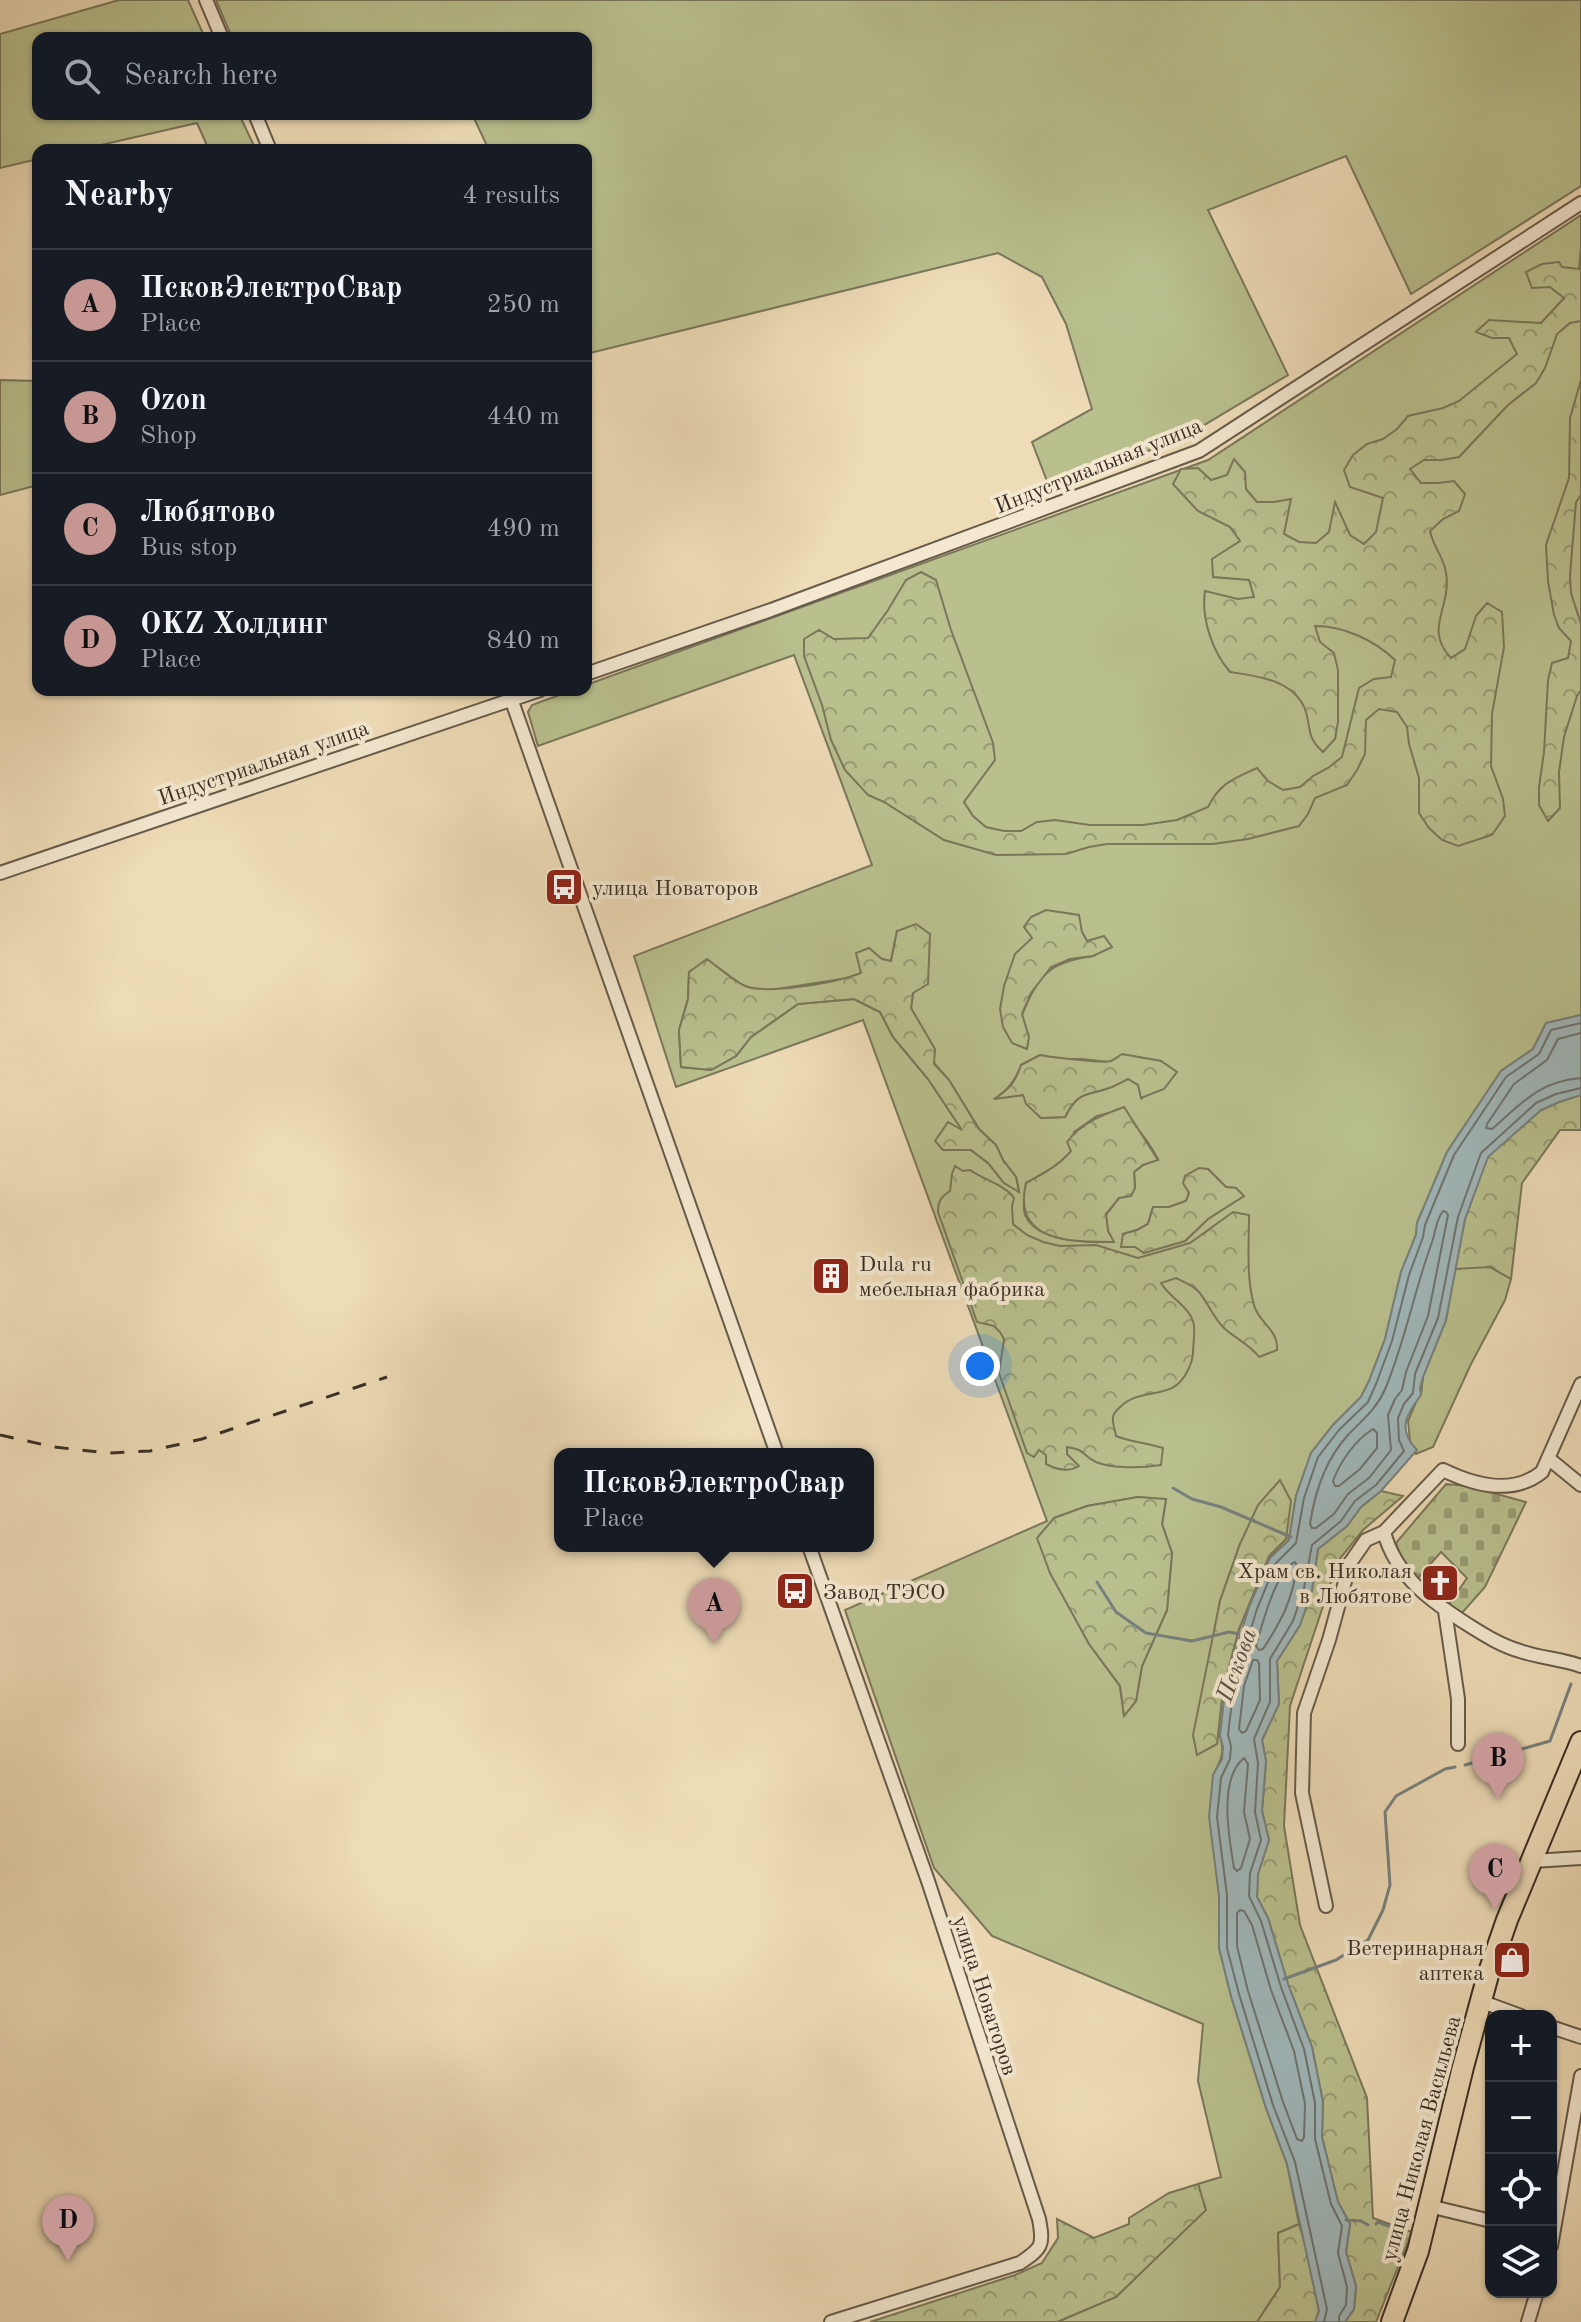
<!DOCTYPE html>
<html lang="en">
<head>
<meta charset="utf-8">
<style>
  body { margin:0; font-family:"Old Standard TT",serif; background:#20242c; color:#f1f3f6 }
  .controls { position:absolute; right:24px; bottom:24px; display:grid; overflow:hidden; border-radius:16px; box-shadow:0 2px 6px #0004 }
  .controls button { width:72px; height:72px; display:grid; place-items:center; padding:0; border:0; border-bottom:2px solid #363941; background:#171b24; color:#f1f3f6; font:40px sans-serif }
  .you { position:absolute; left:980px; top:1366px; width:28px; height:28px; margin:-20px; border:6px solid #fff; border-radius:50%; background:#1a73e8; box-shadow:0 0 0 12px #1a73e833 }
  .badge { display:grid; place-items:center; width:52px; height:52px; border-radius:50%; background:#c59692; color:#111; font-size:26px; font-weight:700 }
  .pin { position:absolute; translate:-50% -66px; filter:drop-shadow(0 2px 4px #0008) }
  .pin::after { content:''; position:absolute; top:42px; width:28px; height:24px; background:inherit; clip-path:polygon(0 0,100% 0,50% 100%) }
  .popup { position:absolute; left:554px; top:1448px; width:320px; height:104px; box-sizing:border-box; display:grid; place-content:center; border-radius:16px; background:#171b24; filter:drop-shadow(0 2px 6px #0005); font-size:26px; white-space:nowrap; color:#9ea1a6 }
  .popup b { font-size:30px; color:#f1f3f6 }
  .popup::after { content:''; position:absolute; left:50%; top:100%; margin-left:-16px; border:16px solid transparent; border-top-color:#171b24 }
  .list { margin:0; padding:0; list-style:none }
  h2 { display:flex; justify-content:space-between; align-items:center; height:104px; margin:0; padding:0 32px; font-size:34px }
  h2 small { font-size:26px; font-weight:400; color:#9ea1a6 }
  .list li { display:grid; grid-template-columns:52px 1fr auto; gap:24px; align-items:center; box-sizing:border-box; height:112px; padding:0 32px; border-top:2px solid #363941 }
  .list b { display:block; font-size:30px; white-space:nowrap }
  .list p { margin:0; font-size:26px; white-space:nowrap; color:#9ea1a6 }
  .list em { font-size:26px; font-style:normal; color:#9ea1a6 }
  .icon { flex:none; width:44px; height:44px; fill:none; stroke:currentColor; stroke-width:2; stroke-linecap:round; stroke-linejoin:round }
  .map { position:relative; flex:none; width:1581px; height:2322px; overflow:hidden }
  .search { position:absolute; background:#171b24; box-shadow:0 2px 6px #0004; left:32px; top:32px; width:560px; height:88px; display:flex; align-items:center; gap:20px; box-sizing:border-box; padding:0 28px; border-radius:16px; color:#9ea1a6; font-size:30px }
  .panel { position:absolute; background:#171b24; box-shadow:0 2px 6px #0004; left:32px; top:144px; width:560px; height:552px; border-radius:16px }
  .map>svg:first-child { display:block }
</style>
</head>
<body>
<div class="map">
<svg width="1581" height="2322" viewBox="0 0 1581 2322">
  <defs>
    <pattern id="forest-crowns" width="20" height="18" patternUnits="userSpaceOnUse" patternTransform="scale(2)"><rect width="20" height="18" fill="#b9c08e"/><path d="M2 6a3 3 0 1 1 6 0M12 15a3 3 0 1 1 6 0" fill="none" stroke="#979c74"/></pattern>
    <pattern id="cemetery-stones" width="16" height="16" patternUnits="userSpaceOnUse" patternTransform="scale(2)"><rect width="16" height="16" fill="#b9c08e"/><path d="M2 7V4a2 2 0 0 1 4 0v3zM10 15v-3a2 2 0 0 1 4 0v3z" fill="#979c74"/></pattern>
  </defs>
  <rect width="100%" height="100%" fill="#eedcb7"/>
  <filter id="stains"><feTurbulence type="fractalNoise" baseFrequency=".0025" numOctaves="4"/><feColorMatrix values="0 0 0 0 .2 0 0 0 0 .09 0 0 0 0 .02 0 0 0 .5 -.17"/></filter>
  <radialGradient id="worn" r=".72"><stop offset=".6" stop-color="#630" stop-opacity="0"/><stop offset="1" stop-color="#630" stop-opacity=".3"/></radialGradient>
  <path fill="#b9c08e" stroke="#7a775a" stroke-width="2" fill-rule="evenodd" d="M119,0H188L205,38H38V114H239L256,150H209L197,123L79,150H38V159L0,168V34Z
    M216,0H1581V186L1411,294L1346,156L1208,210L1288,375L1184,437L1050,489L1032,442L1092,409L1066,324L1042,277L998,253L586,354V150H489L472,114H586V38H232Z
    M1581,215V1015L1546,1023L1533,1049L1501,1071L1447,1152L1417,1223L1416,1235L1401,1272L1385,1339L1369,1381L1361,1397L1333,1425L1311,1453L1296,1496L1289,1540L1270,1558L1249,1607L1220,1736C1225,1752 1221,1761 1213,1775L1219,1896V1948L1231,1996L1266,2108L1287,2164L1299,2224L1278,2233L1280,2287L1257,2322H1057L1116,2297L1205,2210L1198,2184L1221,2177L1198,2081L1203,2024L992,1936L934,1868L845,1610L1047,1521L863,1020L676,1087L634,956L872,865L794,655L538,746L528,712L532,705L573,690H586V685L1208,460ZM897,931L913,993L911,1008L934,1063L949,1080L979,1129L996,1145L1003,1160L1016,1177L1019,1191L1004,1183L988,1163L971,1150L964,1133L928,1079L893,1037L880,1012L854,999L798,1004L751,1037L736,1056L711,1070L681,1067L679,1030L688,999L689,973L764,991L848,978L861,973L882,959L891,961ZM1082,932L1093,956C1049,962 1039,974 1022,1015L1032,938ZM1040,1055L1058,1059H1081L1109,1062L1143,1058L1161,1061L1142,1098L1138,1085L1128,1078C1122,1082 1115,1086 1109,1088C1084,1097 1079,1090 1065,1117L1041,1118L1024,1095L996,1098C1008,1089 1016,1080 1021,1065ZM1109,1113C1137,1125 1143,1132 1158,1159L1143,1165L1134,1172L1135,1188L1119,1198L1106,1215L1108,1231L1113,1242C1087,1242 1038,1243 1025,1215C1022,1207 1025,1192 1026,1183L1062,1162L1072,1151L1074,1132L1097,1116ZM1208,1169L1226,1187L1236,1188L1243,1196L1208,1219L1185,1241L1144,1253L1123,1234L1137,1230L1148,1224L1153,1207H1169L1186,1201L1189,1193ZM1138,1497L1166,1500L1162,1524L1172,1553L1167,1610L1142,1666L1136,1701L1124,1714L1120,1686L1089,1644L1072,1612L1054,1518L1087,1506ZM1286,1539L1269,1556L1239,1629L1223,1689L1217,1744L1214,1633L1220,1601L1240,1544Z
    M0,380L38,381V485L0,495Z
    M1469,1267H1490L1511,1279L1505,1300L1471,1364L1433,1447L1416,1454L1410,1441L1408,1421L1416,1402L1421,1395L1423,1377L1446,1320L1455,1269Z"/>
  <path fill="url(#forest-crowns)" stroke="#7a775a" stroke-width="2" d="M1581,247V321L1570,323L1557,334L1545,368L1536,383L1508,405L1459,457L1442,460H1424L1410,469L1421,483H1438L1454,481L1465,494L1459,511L1443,519L1430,531C1433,547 1444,557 1446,573C1452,607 1423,629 1451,658L1465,649L1476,616L1487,603L1502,612L1504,647L1492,714L1491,766L1503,799L1505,816L1492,835L1458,846L1442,840L1429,828L1419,813V778L1409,744L1407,727L1397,712L1379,709L1366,720L1365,754L1357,770L1347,785L1315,798L1308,814L1299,826L1248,839L1213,844H1107L1089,847L1066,854L996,855L944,840L884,802L868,795L845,770L831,740L822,705L804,656V639L819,630L834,639L868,638L888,610L906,580L921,572L936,580L951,630L993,743L995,760L964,802L973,816L986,827L1004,831H1021L1037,822L1055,820L1090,825H1143L1177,820L1208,807C1220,783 1233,779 1257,768L1268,781L1283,790L1300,787L1313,776L1328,768L1342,757L1359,688L1374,679L1391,677L1395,660C1374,640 1344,626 1315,626L1320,642L1334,653L1338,670V722L1335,739L1323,752C1307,738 1311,730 1306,712C1296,680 1257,676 1230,672C1212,651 1201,618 1205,591L1238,599L1254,597L1249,580L1213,577L1212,559L1240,541L1230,527L1198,511L1173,484L1181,469L1198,468L1211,480L1227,475L1234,459L1245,472L1246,489L1257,502H1274L1291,499L1284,534L1299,542L1316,543L1329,532L1335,502L1350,535L1364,544L1376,532L1383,498L1350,487L1344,470L1353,455L1367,444L1383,439L1397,429L1408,416L1443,408L1459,401L1517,354L1509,338H1492L1476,332L1489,320L1541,323L1564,298L1550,287L1532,288L1526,272L1542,264L1559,262L1562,267L1579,269Z
    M1581,380V495L1576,502L1570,576L1571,593L1581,624V690L1577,696L1564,737L1559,772L1560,808L1548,821L1539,805V787L1544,752L1548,680L1552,663L1568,658L1571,641L1559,628L1554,615L1548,581L1546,545L1569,478L1570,418Z
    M1046,910L1079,915L1082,932L1087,941L1104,936L1112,947L1093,956L1070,959L1051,967L1031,993L1022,1014L1029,1037L1027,1049L1012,1043L1003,1027L1000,1009L1004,986L1015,954L1032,938L1024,927L1031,917Z
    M916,924L930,934L928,984L913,993L911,1008L935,1049L934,1064L949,1080L979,1129L996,1145L1003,1160L1016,1177L1019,1192L1004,1183L988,1163L971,1150H943L935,1141L948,1122L962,1130L928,1079L893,1037L880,1012L854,999L798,1004L751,1037L736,1056L711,1070L681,1067L679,1030L688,999L689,972L707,959C719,968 731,978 743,985C764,996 838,982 861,973L856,953L869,948L882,959L891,961L897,931Z
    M1122,1054L1161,1061L1177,1072L1164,1089L1141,1098L1138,1085L1128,1079C1122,1082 1115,1086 1109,1088C1086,1096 1078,1091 1065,1117L1041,1118L1026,1104L1023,1095L994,1099C1009,1090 1016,1081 1021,1065L1040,1055C1050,1057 1104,1064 1111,1061C1115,1059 1119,1056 1122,1054Z
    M1581,1095V1130H1560L1522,1183L1511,1279L1490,1267L1455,1269L1465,1219L1488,1156L1541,1110L1559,1102Z
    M1124,1107L1158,1160L1143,1165L1134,1172L1135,1188L1131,1196L1119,1198L1106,1214L1108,1231L1114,1242C1070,1242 1012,1242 1026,1183C1043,1174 1058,1166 1071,1151L1067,1142C1081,1123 1102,1115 1124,1107Z
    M955,1166L963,1171L970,1170C982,1179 1007,1186 1014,1198L1012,1206L1013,1224L1027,1235L1043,1242L1060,1246L1096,1245L1138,1258L1190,1243L1233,1212L1249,1215C1249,1244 1246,1277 1254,1305C1258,1322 1279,1330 1277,1350L1259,1357C1249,1344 1236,1339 1224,1328C1213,1318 1208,1302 1198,1291C1192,1285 1184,1282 1176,1278L1161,1283C1169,1297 1187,1305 1193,1321C1196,1329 1193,1343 1193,1352C1193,1359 1191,1364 1188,1370C1173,1403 1143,1385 1120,1407C1117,1410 1114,1412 1113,1417C1112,1422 1115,1430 1116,1436C1131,1442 1147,1443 1163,1448L1161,1465C1143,1468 1112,1469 1096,1462C1081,1455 1087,1450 1067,1447V1454L1079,1466C1068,1473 1057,1470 1046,1464V1455L1039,1450L1034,1457L1027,1453L999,1373L1004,1339L1000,1332L994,1326L977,1322L938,1212C938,1201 941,1197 950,1191L952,1174Z
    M1199,1168L1208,1169L1226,1187L1236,1188L1244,1196L1208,1219L1185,1241L1144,1253L1135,1247H1121L1123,1234L1137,1230L1148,1224L1153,1207H1169L1186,1201L1189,1193L1183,1183L1185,1176Z
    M1280,1480L1291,1501L1286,1539L1269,1556L1239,1629L1223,1689L1217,1744L1197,1755L1193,1735L1220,1601L1240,1544L1258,1505Z
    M1381,1491L1403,1496L1363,1530L1338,1561L1290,1706L1284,1826L1300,1925L1367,2098L1373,2218L1412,2232L1376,2322H1345L1354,2309L1356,2286L1346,2252L1350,2224L1338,2202L1322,2137L1323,2102L1312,2047L1288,1984L1268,1918L1257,1897L1258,1874L1269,1840L1262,1811L1266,1762L1262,1740L1279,1704L1277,1661L1300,1625L1312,1590L1318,1549L1347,1526L1361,1507Z
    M1138,1497L1166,1499L1162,1524L1172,1553L1167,1610L1142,1666L1136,1701L1124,1716L1120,1686L1089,1644L1050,1573L1037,1538L1054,1518L1087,1506Z
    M1198,2184L1206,2210L1116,2297L1057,2322H870L1015,2275L1042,2263L1058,2238L1057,2219L1094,2238L1129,2224V2218L1169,2193Z
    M1299,2224L1308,2254L1319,2311L1315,2322H1257L1280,2287L1278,2233Z"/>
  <path fill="url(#cemetery-stones)" stroke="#7a775a" stroke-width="2" d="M1446,1484L1468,1486L1526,1502L1485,1587L1462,1613L1449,1604L1467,1578L1441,1552L1418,1578L1405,1567L1396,1543Z"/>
  <path fill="#a0b8bb" stroke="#77817f" stroke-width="2" d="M1581,1015V1095L1559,1102L1541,1110L1488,1157L1465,1219L1446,1320L1423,1377L1420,1388L1421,1395C1406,1415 1397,1429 1417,1450L1381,1491L1361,1507L1347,1526L1318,1549L1312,1590L1300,1625L1277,1661L1279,1704L1262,1740L1266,1761L1262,1811L1269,1840L1258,1874L1257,1897L1268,1918L1288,1984L1312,2047L1323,2102L1322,2137L1338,2202L1350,2224L1346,2252L1356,2286L1354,2309L1345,2322H1315L1319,2311L1287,2164L1266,2108L1231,1996L1219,1948V1896L1209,1817L1213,1775L1222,1759L1223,1747L1220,1736L1226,1682L1249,1607L1270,1558L1289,1540L1296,1496L1311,1453L1333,1425L1361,1397L1369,1381L1385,1339L1401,1272L1416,1235L1417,1223L1447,1152L1501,1071L1533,1049L1546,1023Z"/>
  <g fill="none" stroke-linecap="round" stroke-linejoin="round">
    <path stroke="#6d7370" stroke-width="2" d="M1581,1033L1558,1039L1547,1060L1514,1084L1487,1124L1486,1128L1492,1129C1521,1104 1539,1081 1581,1078
      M1443,1211L1446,1212L1448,1215L1428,1316L1406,1372L1402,1390L1395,1399L1388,1415L1391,1450L1369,1478L1348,1494L1334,1514L1316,1528H1312L1310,1524C1315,1491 1325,1460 1348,1435C1364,1418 1377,1409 1386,1387C1405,1341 1414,1292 1431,1245C1436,1233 1435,1221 1443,1211Z
      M1373,1429L1377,1433V1448L1360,1469L1339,1486H1335L1333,1481C1340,1462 1355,1440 1373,1429Z
      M1295,1562L1297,1566C1292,1601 1282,1620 1263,1649L1259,1650L1256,1646C1262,1625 1276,1570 1295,1562Z
      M1253,1660H1257L1259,1663L1260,1700L1246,1731L1242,1733L1239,1729L1244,1686Z
      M1244,1758L1248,1764L1244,1812L1250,1839L1241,1868L1237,1871L1234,1868C1229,1838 1218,1779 1244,1758Z
      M1240,1910L1244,1911L1252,1925L1271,1990L1294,2051L1305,2104L1304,2137L1302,2141L1297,2139L1283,2102L1248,1991L1237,1946V1913Z
      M1324,2322L1327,2309L1295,2162L1273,2105L1239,1994L1227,1948V1895L1217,1817L1221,1778L1230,1759L1231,1746L1228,1735L1234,1684L1257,1609L1276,1563L1296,1543L1304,1498L1318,1457L1339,1430L1368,1402L1376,1384L1392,1341L1409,1275L1423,1237L1425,1225L1454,1155L1506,1077L1539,1054L1551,1030L1581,1023
      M1339,2322V2316L1346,2305L1347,2287L1338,2253L1342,2226L1331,2204L1315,2139V2103L1304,2049L1281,1987L1261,1921L1249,1896L1250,1873L1261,1840L1255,1812L1258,1763L1254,1739L1270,1702V1659L1293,1621L1304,1588L1312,1545L1341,1521L1355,1501L1376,1485L1404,1451L1399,1440L1398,1418L1404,1404L1413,1393L1415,1374L1438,1318L1458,1217L1481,1153L1536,1103L1556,1094L1581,1088"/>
    <path stroke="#77817f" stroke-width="3" d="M1173,1488L1192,1499L1221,1507L1291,1537
      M1097,1582L1116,1612L1146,1633L1192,1641L1229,1632L1244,1635
      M1465,1765L1550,1741L1571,1684
      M1284,1979L1336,1960L1368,1940L1383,1910L1390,1885L1385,1812L1396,1796L1445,1769L1455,1767
      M1346,2220L1361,2221L1368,2225
      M1376,2224L1378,2222L1397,2229"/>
    <defs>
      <path id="minor" d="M206,0L222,38
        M255,114L270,150
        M586,674L771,610L1199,451L1581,203
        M508,690L777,1454
        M0,873L540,690
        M1581,1384L1542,1472C1512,1496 1474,1485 1443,1470L1384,1532C1396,1577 1432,1602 1470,1626C1486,1636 1502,1646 1520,1651C1540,1658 1562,1659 1581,1666
        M1548,1458L1581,1485
        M809,1546L928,1881L1039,2219C1044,2246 1042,2248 1020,2263L831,2322
        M1445,1611L1458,1699V1744
        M1533,1861L1581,1858
        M1326,1906L1302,1793L1304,1713L1329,1640L1350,1563L1366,1540L1384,1532
        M1480,2001L1521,2016
        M1551,2027L1581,2037
        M1429,2206L1491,2221
        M1551,2246L1581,2076
        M1528,2322L1537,2292"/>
      <path id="primary" d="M1392,2322L1418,2251L1463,2067L1488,1975L1507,1920L1581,1742"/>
    </defs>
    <use href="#minor" stroke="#675a4a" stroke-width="16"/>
    <use href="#primary" stroke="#3a2e25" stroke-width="24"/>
    <use href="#minor" stroke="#f4e8d0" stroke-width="12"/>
    <use href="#primary" stroke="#eedcb7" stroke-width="20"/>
    <path stroke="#3a2e25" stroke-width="3" stroke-dasharray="14 14" stroke-linecap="butt" d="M0,1435L54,1447L108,1453L150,1451L202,1439L387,1377"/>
  </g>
  <defs>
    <symbol id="bus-square" viewBox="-11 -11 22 22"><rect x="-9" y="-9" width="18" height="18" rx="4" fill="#8f2418" stroke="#f4e8d0"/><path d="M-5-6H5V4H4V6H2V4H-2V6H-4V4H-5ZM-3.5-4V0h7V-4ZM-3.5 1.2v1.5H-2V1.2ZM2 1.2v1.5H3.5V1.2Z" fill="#fff"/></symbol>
    <symbol id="building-square" viewBox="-11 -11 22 22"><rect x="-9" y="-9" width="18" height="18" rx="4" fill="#8f2418" stroke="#f4e8d0"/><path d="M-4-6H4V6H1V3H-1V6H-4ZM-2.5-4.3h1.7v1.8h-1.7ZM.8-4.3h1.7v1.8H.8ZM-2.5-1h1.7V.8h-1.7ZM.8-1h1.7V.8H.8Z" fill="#fff"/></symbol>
    <symbol id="church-square" viewBox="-11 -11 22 22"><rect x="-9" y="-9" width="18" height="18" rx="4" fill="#8f2418" stroke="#f4e8d0"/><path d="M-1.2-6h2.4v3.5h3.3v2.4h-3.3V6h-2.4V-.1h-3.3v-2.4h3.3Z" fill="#fff"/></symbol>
    <symbol id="shop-square" viewBox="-11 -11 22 22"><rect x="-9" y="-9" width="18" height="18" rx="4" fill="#8f2418" stroke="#f4e8d0"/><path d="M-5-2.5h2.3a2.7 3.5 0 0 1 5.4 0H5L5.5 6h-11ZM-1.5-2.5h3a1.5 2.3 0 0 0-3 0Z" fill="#fff"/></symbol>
  </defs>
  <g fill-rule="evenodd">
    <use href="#bus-square" x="542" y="865" width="44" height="44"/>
    <use href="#building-square" x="809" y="1254" width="44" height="44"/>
    <use href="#church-square" x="1418" y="1561" width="44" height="44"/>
    <use href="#bus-square" x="773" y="1569" width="44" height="44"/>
    <use href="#shop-square" x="1490" y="1938" width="44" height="44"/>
  </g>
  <g text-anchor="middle" stroke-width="8" stroke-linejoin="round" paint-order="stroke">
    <g font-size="22" fill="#3a2e25" stroke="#f4e8d0">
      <text transform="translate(1098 465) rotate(-22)" y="8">Индустриальная улица</text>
      <text transform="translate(263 762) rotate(-19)" y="8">Индустриальная улица</text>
      <text transform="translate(986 1995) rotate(72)" y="8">улица Новаторов</text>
      <text transform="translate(1420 2138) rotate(-75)" y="8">улица Николая Васильева</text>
    </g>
    <g font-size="22" fill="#3a2e25" stroke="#f4e8d0" text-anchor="start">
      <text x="592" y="895">улица Новаторов</text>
      <text x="859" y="1271">Dula ru<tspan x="859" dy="25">мебельная фабрика</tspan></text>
      <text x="1412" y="1578" text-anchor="end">Храм св. Николая<tspan x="1412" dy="25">в Любятове</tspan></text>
      <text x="823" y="1599">Завод ТЭСО</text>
      <text x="1484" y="1955" text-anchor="end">Ветеринарная<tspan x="1484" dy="25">аптека</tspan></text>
    </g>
    <g font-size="24" font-style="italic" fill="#54504a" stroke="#f4e8d0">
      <text transform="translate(1236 1665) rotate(-70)" y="8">Пскова</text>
    </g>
  </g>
  <rect width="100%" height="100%" filter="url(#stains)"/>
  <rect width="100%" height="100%" fill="url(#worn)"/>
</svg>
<div class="controls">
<button>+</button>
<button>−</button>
<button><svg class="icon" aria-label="locate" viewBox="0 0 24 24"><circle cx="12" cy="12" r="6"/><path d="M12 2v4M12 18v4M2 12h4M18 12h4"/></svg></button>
<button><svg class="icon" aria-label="layers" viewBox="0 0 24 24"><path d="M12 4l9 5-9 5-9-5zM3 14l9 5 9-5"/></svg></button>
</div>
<div class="you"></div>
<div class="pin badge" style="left:714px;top:1644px">A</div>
<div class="popup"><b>ПсковЭлектроСвар</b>Place</div>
<div class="pin badge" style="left:1498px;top:1799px">B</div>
<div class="pin badge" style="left:1495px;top:1910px">C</div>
<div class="pin badge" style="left:68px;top:2261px">D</div>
<div class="search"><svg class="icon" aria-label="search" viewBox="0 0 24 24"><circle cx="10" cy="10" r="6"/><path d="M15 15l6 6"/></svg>Search here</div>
<section class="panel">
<h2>Nearby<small>4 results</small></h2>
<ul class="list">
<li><span class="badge">A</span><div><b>ПсковЭлектроСвар</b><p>Place</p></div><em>250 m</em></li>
<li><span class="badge">B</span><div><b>Ozon</b><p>Shop</p></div><em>440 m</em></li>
<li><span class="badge">C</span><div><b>Любятово</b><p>Bus stop</p></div><em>490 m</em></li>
<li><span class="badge">D</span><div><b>OKZ Холдинг</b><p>Place</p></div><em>840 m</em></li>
</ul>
</section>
</div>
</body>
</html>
